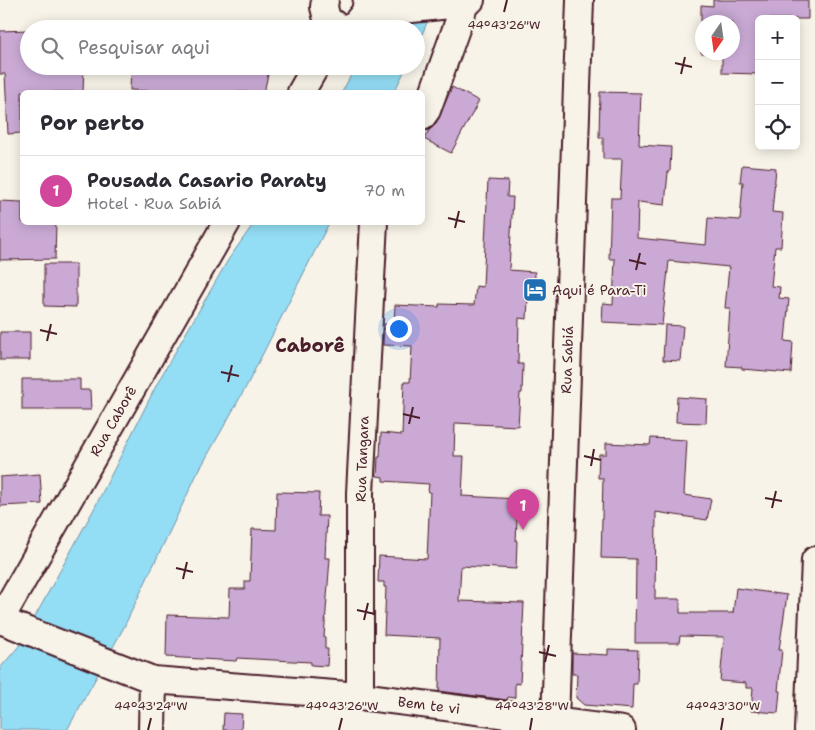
<!DOCTYPE html>
<html lang="pt">
<head>
<meta charset="utf-8">
<style>
  body { margin:0; font-family:"Shantell Sans",sans-serif; background:#f2f2f3; color:#2b2b33 }
  .controls { position:absolute; right:15px; top:15px; display:grid; overflow:hidden; border-radius:8px; box-shadow:0 2px 12px #0003 }
  .controls button { width:45px; height:45px; display:grid; place-items:center; padding:0; border:0; border-bottom:1px solid #e1e1e2; background:#fff; color:#2b2b33; font:25px sans-serif }
  .compass { position:absolute; left:695px; top:15px; width:45px; height:45px; border-radius:50%; background:#fff; box-shadow:0 2px 12px #0003; rotate:193deg }
  .you { position:absolute; left:398px; top:328px; width:18px; height:18px; margin:-12px; border:4px solid #fff; border-radius:50%; background:#1a73e8; box-shadow:0 0 0 8px #1a73e833 }
  .badge { display:grid; place-items:center; width:32px; height:32px; border-radius:50%; background:#0f766e; color:#fff; font-size:16px; font-weight:700 }
  .pin { position:absolute; translate:-50% -41px; filter:drop-shadow(0 1px 2px #0008) }
  .pin::after { content:''; position:absolute; top:26px; width:18px; height:15px; background:inherit; clip-path:polygon(0 0,100% 0,50% 100%) }
  .list { margin:0; padding:0; list-style:none }
  h2 { display:flex; justify-content:space-between; align-items:center; height:65px; margin:0; padding:0 20px; font-size:21px }
  h2 small { font-size:16px; font-weight:400; color:#7c7c81 }
  .list li { display:grid; grid-template-columns:32px 1fr auto; gap:15px; align-items:center; box-sizing:border-box; height:70px; padding:0 20px; border-top:1px solid #e1e1e2 }
  .list b { display:block; font-size:19px; white-space:nowrap }
  .list p { margin:0; font-size:16px; white-space:nowrap; color:#7c7c81 }
  .list em { font-size:16px; font-style:normal; color:#7c7c81 }
  .icon { flex:none; width:28px; height:28px; fill:none; stroke:currentColor; stroke-width:2; stroke-linecap:round; stroke-linejoin:round }
  .map { position:relative; flex:none; width:815px; height:730px; overflow:hidden }
  .search { position:absolute; background:#fff; box-shadow:0 2px 12px #0003; left:20px; top:20px; width:405px; height:55px; display:flex; align-items:center; gap:12px; box-sizing:border-box; padding:0 18px; border-radius:28px; color:#7c7c81; font-size:19px }
  .panel { position:absolute; background:#fff; box-shadow:0 2px 12px #0003; left:20px; top:90px; width:405px; height:135px; border-radius:8px }
  .map>svg:first-child { display:block }
</style>
</head>
<body>
<div class="map">
<svg width="815" height="730" viewBox="0 0 815 730">
  <rect width="100%" height="100%" fill="#f7f3e8"/>
  <filter id="ink" filterUnits="userSpaceOnUse"><feTurbulence type="fractalNoise" baseFrequency=".02" numOctaves="2"/><feDisplacementMap in="SourceGraphic" scale="10" xChannelSelector="R" yChannelSelector="G"/><feConvolveMatrix kernelMatrix="1 2 1 2 8 2 1 2 1" color-interpolation-filters="sRGB"/></filter>
  <g filter="url(#ink)">
    <path fill="#93ddf5" stroke="#7691a4" d="M388,0H437L416,48V29H375Z
      M356,66H407L394,92H342Z
      M254,223H329L246,387L197,474L123,629L67,730H0V668L19,646L95,507L159,380L228,260Z"/>
    <path fill="#caaad5" stroke="#4a1f2b" fill-rule="evenodd" d="M713,0H808V19H759V74L722,73V53H701V5L713,6ZM702,22H732V52H702Z
      M29,30V66H84L83,92H22V133L8,134L5,74H0V31Z
      M131,66H270L264,92H151V91L130,90Z
      M452,87L479,101L451,153L424,139L429,130L434,126L439,118Z
      M600,92L641,93L639,145L671,147L670,172H668L665,205L638,202L637,238L706,245L708,218L740,220L743,182H740L742,165L776,168L772,212L783,213L781,247H775L771,286L780,287L779,298L789,299L785,341L793,342L791,373L742,369V367L726,366L730,308H725L729,267L669,261L662,325L602,322L603,303L613,304L615,259H609L611,198H620L622,159H603V138H599Z
      M488,180L508,181L507,197H513L509,270L535,272L534,300L528,299L527,319L519,318L518,364H523L522,393H520L518,426L455,423L454,456H464L462,496L518,499L516,541H517L516,569L461,566L459,601L524,603L520,684L515,683V698L508,697L507,700L439,691L440,638L384,635L386,587H384V582H378L379,556L427,559L430,492H428L429,484L383,481V477L377,476L378,457H380L381,433L402,435L404,382H410L412,346L383,345L384,324H394L395,305L439,307V304L474,305L476,286L483,287Z
      M0,201L22,202V222H56L55,259L0,260Z
      M44,264H76V307L44,306Z
      M665,325L683,326L680,361L663,360Z
      M0,332H30V360H0Z
      M22,379H80V390H90L91,410H22Z
      M677,397L707,399L706,423L676,422Z
      M651,438L687,440L684,495L711,499L707,520L656,512L655,599H680V613H733L736,588L787,595L779,650H782L778,691H780L778,713L751,711L753,688H746V683L720,681L724,637L680,636L679,643H635L636,559L601,558L603,478H598L599,454H606V443L650,445Z
      M40,474L42,504L0,506V477Z
      M277,492L319,493L318,516H327L325,558H330L324,637H325V649H328L327,666L311,665V662L237,658L236,661L166,657L167,615L229,617L230,589H245V581H250L252,529L276,530Z
      M608,649L638,650L637,684H633L632,709L584,705L576,698L577,674H572V653L608,655Z
      M224,713L242,714L241,730H223Z"/>
    <g fill="none" stroke-linecap="round" stroke-linejoin="round">
      <defs>
        <path id="minor" d="M325,0L324,7L327,19L338,27L348,28L356,23L365,12L367,0
          M365,12L374,13L450,5L471,0
          M301,92L316,66
          M422,117L427,110L466,1
          M0,620L153,680L360,696L622,730
          M0,620L227,222
          M360,696V493L374,222
          M555,721L580,0
          M152,730L153,680
          M808,730L815,560"/>
      </defs>
      <use href="#minor" stroke="#4a1f2b" stroke-width="30"/>
      <use href="#minor" stroke="#f7f3e8" stroke-width="26"/>
    </g>
  </g>
  <path fill="none" stroke="#4a1f2b" stroke-width="2" d="M504,12L507,0M675,63L692,67M681,74L685,57M448,218L465,222M455,228L459,211M629,260L646,264M636,270L640,253M40,330L57,334M47,341L51,324M221,372L239,376M228,382L232,365M403,414L420,418M409,424L413,407M584,456L601,460M591,466L594,449M765,498L782,501M772,508L776,491M176,568L193,572M183,579L187,562M357,610L375,614M364,620L368,603M539,652L556,656M545,662L549,645M148,730L151,718M339,730L342,718M530,730L532,718M721,730L723,718"/>
  <defs>
    <symbol id="hotel-square" viewBox="-11 -11 22 22"><rect x="-9" y="-9" width="18" height="18" rx="4" fill="#1f6fb2" stroke="#f7f3e8"/><path d="M-6-4.5h1.5V1H6V5H4.5V3h-9V5H-6ZM-4 0a1.8 1.8 0 1 1 3.6 0ZM.5 0V-2.5h3Q6-2.5 6 0Z" fill="#fff"/></symbol>
  </defs>
  <g fill-rule="evenodd">
    <use href="#hotel-square" x="521" y="276" width="28" height="28"/>
  </g>
  <g text-anchor="middle" stroke-width="4" stroke-linejoin="round" paint-order="stroke">
    <g font-size="14" fill="#4a1f2b" stroke="#f7f3e8" text-anchor="start">
      <text x="552" y="295">Aqui é Para-Ti</text>
    </g>
    <g font-size="14" fill="#4a1f2b" stroke="#f7f3e8">
      <text transform="translate(567 360) rotate(-88)" y="5">Rua Sabiá</text>
      <text transform="translate(113 421) rotate(-60)" y="5">Rua Caborê</text>
      <text transform="translate(362 459) rotate(-88)" y="5">Rua Tangara</text>
      <text transform="translate(429 705) rotate(7)" y="5">Bem te vi</text>
    </g>
    <g font-size="19" font-weight="bold" fill="#4a1f2b" stroke="#f7f3e8">
      <text x="310" y="352">Caborê</text>
    </g>
  </g>
  <g font-size="12" text-anchor="middle" fill="#4a1f2b" stroke="#f7f3e8" stroke-width="4" stroke-linejoin="round" paint-order="stroke">
    <text x="504" y="29">44°43'26"W</text>
    <text x="151" y="710">44°43'24"W</text>
    <text x="342" y="710">44°43'26"W</text>
    <text x="532" y="710">44°43'28"W</text>
    <text x="723" y="710">44°43'30"W</text>
  </g>
</svg>
<div class="controls">
<button>+</button>
<button>−</button>
<button><svg class="icon" aria-label="locate" viewBox="0 0 24 24"><circle cx="12" cy="12" r="6"/><path d="M12 2v4M12 18v4M2 12h4M18 12h4"/></svg></button>
</div>
<svg class="compass" viewBox="-18 -18 36 36"><path d="M0-13l5 13h-10z" fill="#e53935"/><path d="M0 13l5-13h-10z" fill="#7c7c81"/></svg>
<div class="you"></div>
<div class="pin badge" style="left:523px;top:530px;background:#d1479c">1</div>
<div class="search"><svg class="icon" aria-label="search" viewBox="0 0 24 24"><circle cx="10" cy="10" r="6"/><path d="M15 15l6 6"/></svg>Pesquisar aqui</div>
<section class="panel">
<h2>Por perto<small></small></h2>
<ul class="list">
<li><span class="badge" style="background:#d1479c">1</span><div><b>Pousada Casario Paraty</b><p>Hotel · Rua Sabiá</p></div><em>70 m</em></li>
</ul>
</section>
</div>
</body>
</html>
